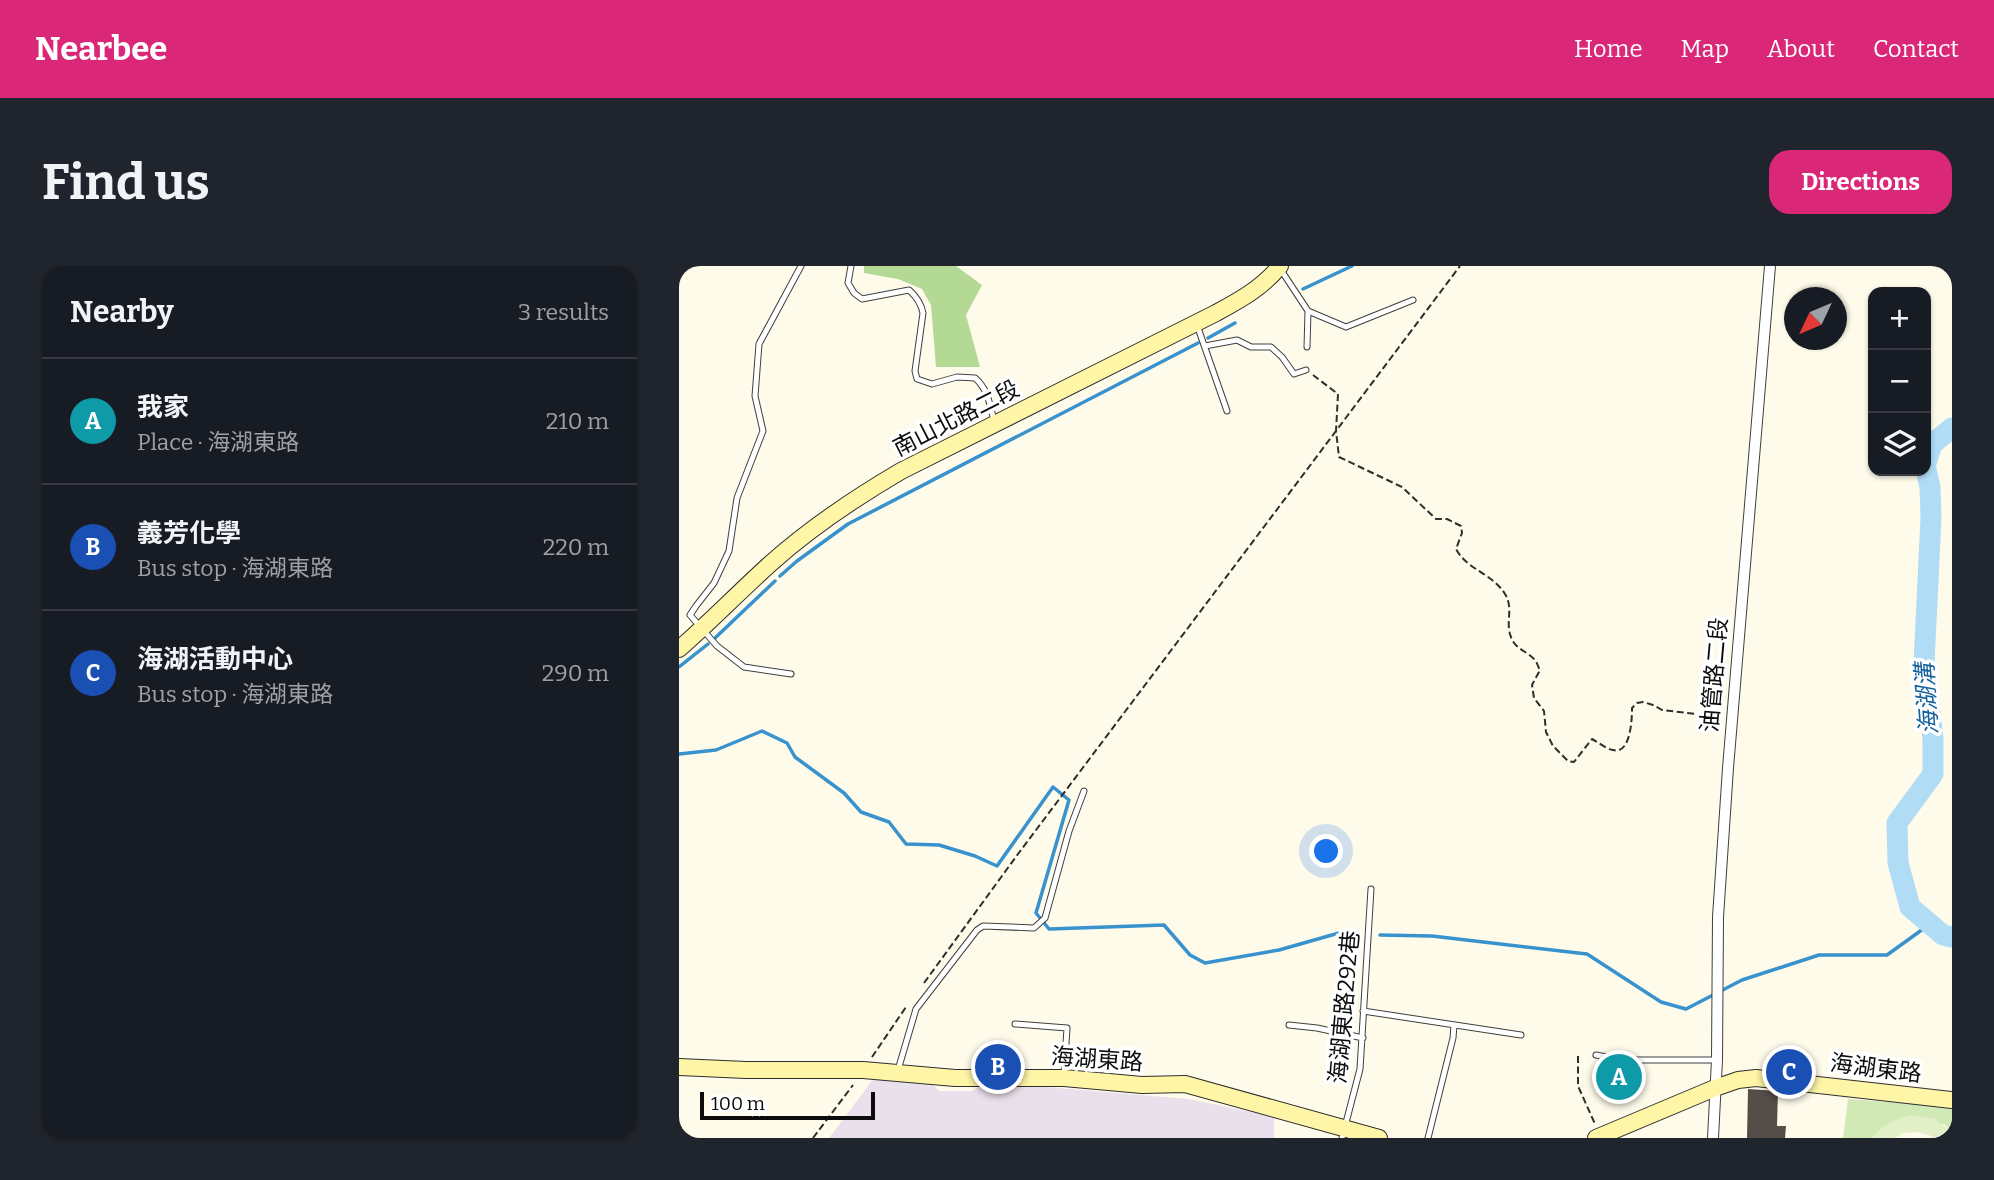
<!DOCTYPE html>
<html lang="en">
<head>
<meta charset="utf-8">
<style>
  body { margin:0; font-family:Bitter,"Noto Sans TC",serif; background:#20242c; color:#f1f3f6 }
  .controls { position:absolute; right:21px; top:21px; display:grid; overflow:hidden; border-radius:14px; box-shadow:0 2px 5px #0004 }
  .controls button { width:63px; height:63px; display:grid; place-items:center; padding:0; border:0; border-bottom:2px solid #363941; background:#171b24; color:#f1f3f6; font:35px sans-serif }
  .compass { position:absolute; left:1105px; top:21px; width:63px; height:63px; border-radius:50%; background:#171b24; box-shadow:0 2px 5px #0004; rotate:226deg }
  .scale { position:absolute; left:21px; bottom:18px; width:175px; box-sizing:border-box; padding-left:7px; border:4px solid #0c0c0c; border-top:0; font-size:19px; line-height:24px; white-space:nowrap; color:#0c0c0c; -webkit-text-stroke:5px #fff; paint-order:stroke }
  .you { position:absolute; left:648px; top:586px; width:24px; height:24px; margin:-18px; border:5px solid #fff; border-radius:50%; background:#1a73e8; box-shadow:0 0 0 10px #1a73e833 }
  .badge { display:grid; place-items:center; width:46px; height:46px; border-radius:50%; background:#db2777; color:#fff; font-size:23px; font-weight:700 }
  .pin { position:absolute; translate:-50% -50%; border:4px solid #fff; box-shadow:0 2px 7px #0006 }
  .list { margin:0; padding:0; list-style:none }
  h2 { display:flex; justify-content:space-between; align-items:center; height:91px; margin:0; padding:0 28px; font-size:30px }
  h2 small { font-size:23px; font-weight:400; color:#9ea1a6 }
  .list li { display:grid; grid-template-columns:46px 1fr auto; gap:21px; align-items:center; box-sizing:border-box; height:126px; padding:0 28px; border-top:2px solid #363941 }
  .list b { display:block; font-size:26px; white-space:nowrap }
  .list p { margin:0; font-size:23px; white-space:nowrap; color:#9ea1a6 }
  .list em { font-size:23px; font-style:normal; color:#9ea1a6 }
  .icon { flex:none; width:38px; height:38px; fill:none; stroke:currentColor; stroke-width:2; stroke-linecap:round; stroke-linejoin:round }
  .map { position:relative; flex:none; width:1273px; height:872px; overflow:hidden; border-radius:21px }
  header { display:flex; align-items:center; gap:42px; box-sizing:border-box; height:98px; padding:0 35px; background:#db2777; color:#fff }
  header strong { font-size:33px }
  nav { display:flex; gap:38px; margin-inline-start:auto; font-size:24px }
  .intro { display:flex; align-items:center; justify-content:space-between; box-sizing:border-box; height:168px; padding:0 42px }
  h1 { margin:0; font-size:49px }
  .button { padding:18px 32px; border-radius:21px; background:#db2777; color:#fff; font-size:24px; font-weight:700 }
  main { display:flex; gap:42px; padding:0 42px }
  aside { flex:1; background:#171b24; border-radius:21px; box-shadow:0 2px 5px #0004 }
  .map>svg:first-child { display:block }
</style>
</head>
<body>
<header>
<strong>Nearbee</strong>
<nav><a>Home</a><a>Map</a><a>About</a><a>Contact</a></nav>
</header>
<div class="intro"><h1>Find us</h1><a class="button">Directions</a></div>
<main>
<aside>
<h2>Nearby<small>3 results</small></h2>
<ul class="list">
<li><span class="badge" style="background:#0f9aa8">A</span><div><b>我家</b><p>Place · 海湖東路</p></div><em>210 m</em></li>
<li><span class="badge" style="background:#1a4fb4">B</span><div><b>義芳化學</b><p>Bus stop · 海湖東路</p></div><em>220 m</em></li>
<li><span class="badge" style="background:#1a4fb4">C</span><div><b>海湖活動中心</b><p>Bus stop · 海湖東路</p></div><em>290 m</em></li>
</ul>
</aside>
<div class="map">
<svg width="1273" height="872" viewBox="0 0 1273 872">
  <rect width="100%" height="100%" fill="#fffbeb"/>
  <path fill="#eae0eb" d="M198,808L250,814L260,825H294L308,816L510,833L595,851V872H150Z"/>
  <path fill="#d0e9b5" d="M1169,833L1273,841V866L1265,858L1195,869L1193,872H1164Z"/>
  <path fill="#b4d995" d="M185,0H277L303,19L287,49L301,101H257L252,39L243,23L219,13L185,7Z"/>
  <path fill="#e2f0c7" d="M1231,849L1256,853L1273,866V872H1254L1250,869L1237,866L1224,867L1216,872H1193C1204,859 1215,853 1231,849Z"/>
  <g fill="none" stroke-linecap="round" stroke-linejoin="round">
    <path stroke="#3792cd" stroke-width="3.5" d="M624,23L673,0
      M529,72L556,57
      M101,310L118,295L169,258L519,77
      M35,373L96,315
      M0,401L29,378
      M0,488L37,484L83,465L108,477L116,491L165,527L182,546L210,556L227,578L260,579L296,590L318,600L374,521L390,534L357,647L370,663L485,659L511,689L526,697L600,684L660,667H667
      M701,669L753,670L908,688L982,736L1007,743L1063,714L1140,689H1208L1251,658"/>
    <path stroke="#b0dcf6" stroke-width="21" d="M1247,197L1253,178L1273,162
      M1247,203L1251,221L1252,252L1245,397L1254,473V508L1218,557L1219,597L1231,641L1264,669L1273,671"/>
  </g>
  <path fill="#554d48" d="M926,799L955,801V823L923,820Z
    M1069,823L1099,825L1098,860H1107L1106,872H1068Z"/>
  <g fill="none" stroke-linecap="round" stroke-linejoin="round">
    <defs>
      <path id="lane" d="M172,0L169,17L175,27L183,33L230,24C238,31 242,37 244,47L236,105L238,113L253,118L278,111L296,112C309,123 311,139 315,155
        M602,4L629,45L667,61L734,34
        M518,59L548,145
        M526,80L558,74L572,81H592L603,91L615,108L627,104
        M628,81L629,45
        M112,408L65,401L38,380L11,349L17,340L35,317L50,285L58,232L84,165L76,130L80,78L122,0
        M684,745L842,769
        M336,758L388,762L385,809
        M610,759L638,762L684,772
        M917,789L943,794H1038
        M219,804L237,743L298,664L304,660L355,662L366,652L390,565L405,525
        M663,872L681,803L692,623
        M749,872L774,772L775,759"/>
      <path id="street" d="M1034,872L1038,794L1039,651L1049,502L1091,0"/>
      <path id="secondary" d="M0,383C31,356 60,326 91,298C131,262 176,232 222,205L537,47C561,34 583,22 601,0
        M0,801L67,804H184L276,812H385L463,819L506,818L700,872
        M917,872L1036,822L1059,814L1077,812L1273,834"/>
    </defs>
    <use href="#lane" stroke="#3f3f3f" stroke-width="7"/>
    <use href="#street" stroke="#3f3f3f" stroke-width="12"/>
    <use href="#secondary" stroke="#2e2e2e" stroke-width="18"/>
    <path stroke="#2e2e2e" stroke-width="2" stroke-dasharray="7 3.5" stroke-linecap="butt" d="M634,109L659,128L657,165L660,191L723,221L757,253H768L782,260L783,267L777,283C788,304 813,307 826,328C835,342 826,357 832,371C836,383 848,385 856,394C857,394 860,403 861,404L853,419L855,432L865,445L867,466L874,480L889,495L895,496L913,473C919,476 927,483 934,484C952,489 953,452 953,442L958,437L964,436L974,439L983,444L1042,451
      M245,717L339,588L781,0
      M899,790V820L916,858
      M193,791L227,741
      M134,872L174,819"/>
    <use href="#lane" stroke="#fff" stroke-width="5"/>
    <use href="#street" stroke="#fff" stroke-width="10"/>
    <use href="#secondary" stroke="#fff5a6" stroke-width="16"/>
  </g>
  <g text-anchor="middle" stroke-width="7" stroke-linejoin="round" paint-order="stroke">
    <g font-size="23" fill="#0c0c0c" stroke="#fff">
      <text transform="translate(277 152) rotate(-27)" y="8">南山北路二段</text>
      <text transform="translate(1035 409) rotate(-85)" y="8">油管路二段</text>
      <text transform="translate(665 741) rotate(-85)" y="8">海湖東路292巷</text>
      <text transform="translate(418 793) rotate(4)" y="8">海湖東路</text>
      <text transform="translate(1197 802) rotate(7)" y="8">海湖東路</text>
    </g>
    <g font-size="24" font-style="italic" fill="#16639d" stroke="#fff">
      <text transform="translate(1248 433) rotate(-94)" y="8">海湖溝</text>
    </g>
  </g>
</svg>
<div class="controls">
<button>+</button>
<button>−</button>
<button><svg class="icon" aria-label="layers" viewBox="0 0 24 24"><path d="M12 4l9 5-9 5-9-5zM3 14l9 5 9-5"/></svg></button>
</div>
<svg class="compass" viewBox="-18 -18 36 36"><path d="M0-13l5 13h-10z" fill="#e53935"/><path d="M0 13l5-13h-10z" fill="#9ea1a6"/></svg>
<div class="scale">100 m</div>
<div class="you"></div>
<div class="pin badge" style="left:940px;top:811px;background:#0f9aa8">A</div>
<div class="pin badge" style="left:319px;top:801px;background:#1a4fb4">B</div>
<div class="pin badge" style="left:1110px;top:806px;background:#1a4fb4">C</div>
</div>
</main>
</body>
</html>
